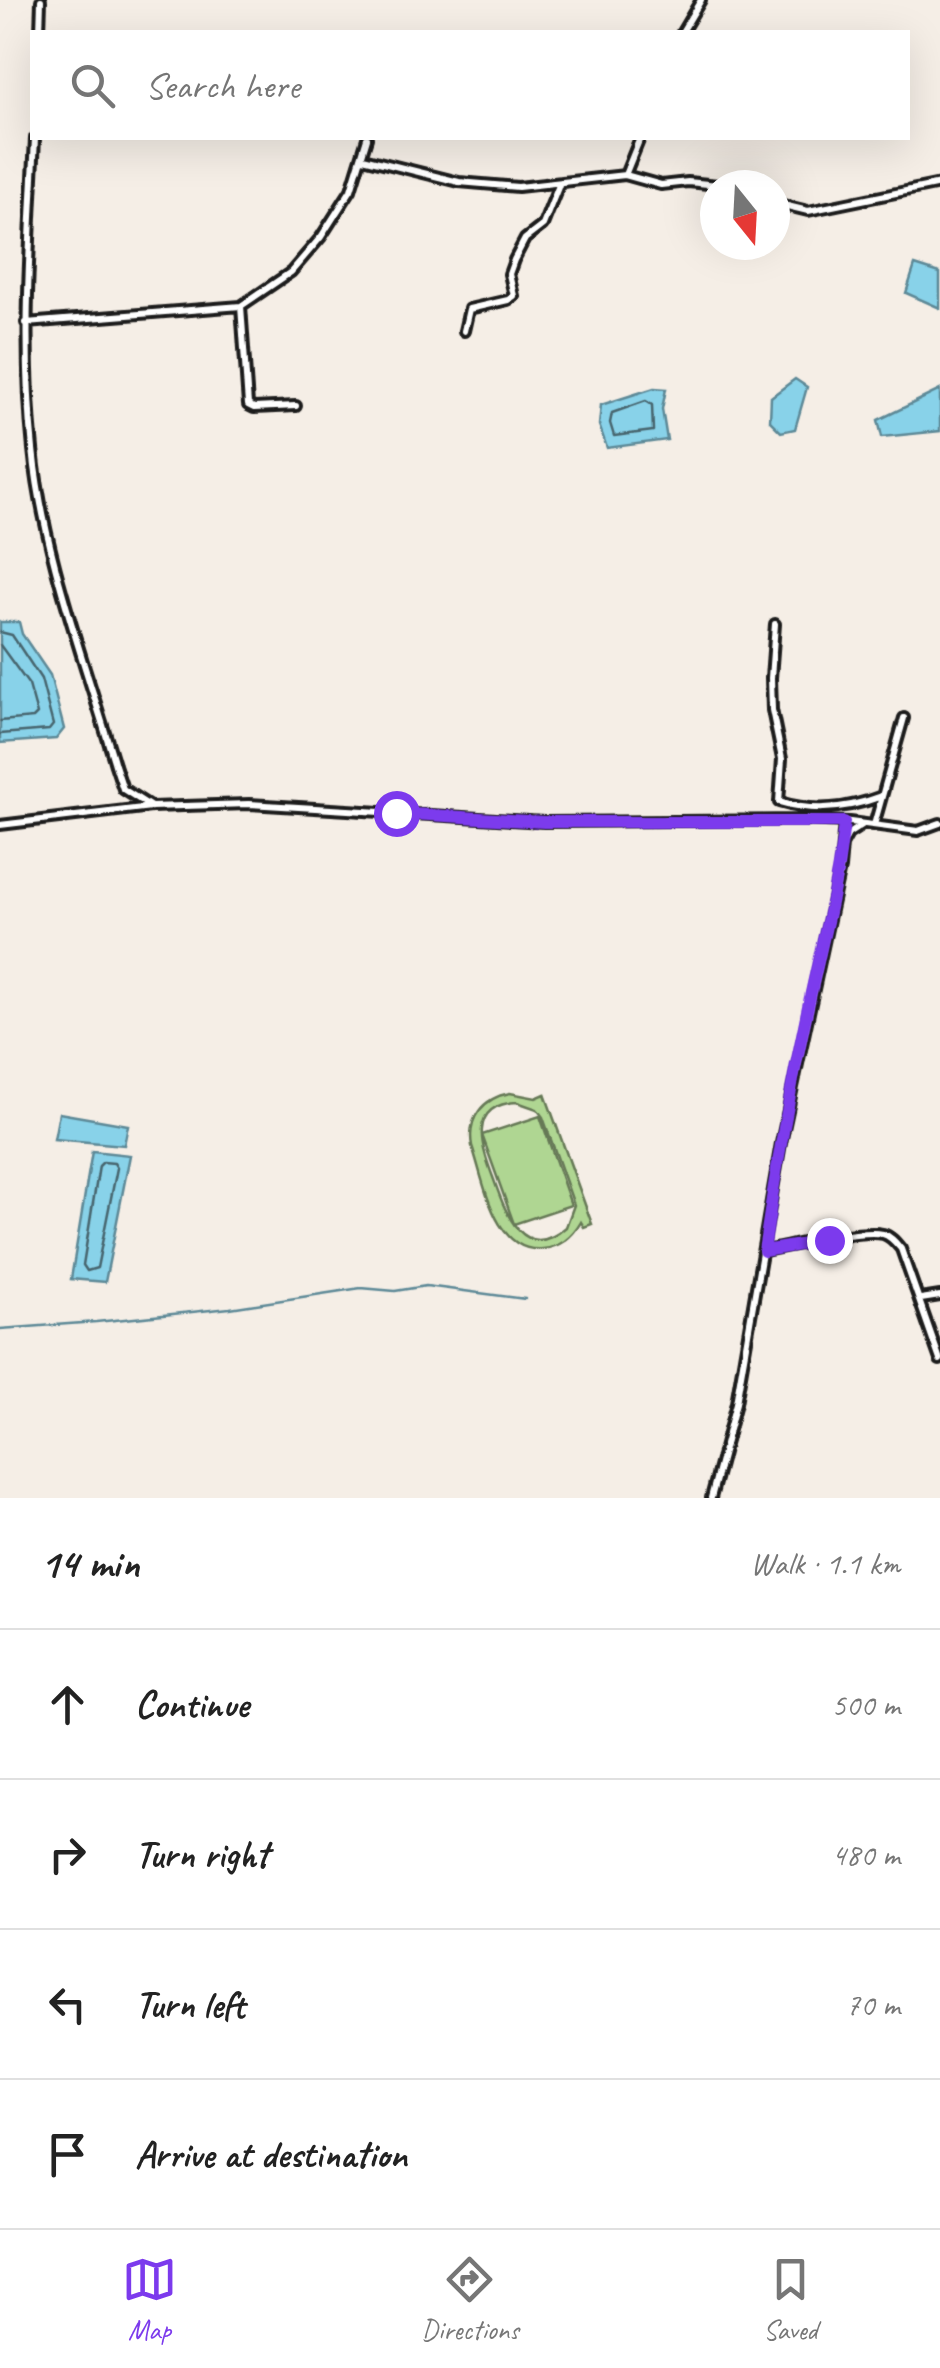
<!DOCTYPE html>
<html lang="en">
<head>
<meta charset="utf-8">
<style>
  body { margin:0; font-family:Caveat,sans-serif; background:#f6f6f6; color:#222 }
  .compass { position:absolute; left:700px; top:170px; width:90px; height:90px; border-radius:50%; background:#fff; box-shadow:0 10px 40px #0002; rotate:162deg }
  .stop { position:absolute; width:30px; height:30px; margin:-22px; border:8px solid #7c3aed; border-radius:50%; background:#fff }
  .stop.end { background:#7c3aed; border-color:#fff; box-shadow:0 2px 10px #0008 }
  .list { margin:0; padding:0; list-style:none }
  h2 { display:flex; justify-content:space-between; align-items:center; height:130px; margin:0; padding:0 40px; font-size:42px }
  h2 small { font-size:32px; font-weight:400; color:#767676 }
  .list li { display:grid; grid-template-columns:65px 1fr auto; gap:30px; align-items:center; box-sizing:border-box; height:150px; padding:0 40px; border-top:2px solid #e0e0e0 }
  .list b { display:block; font-size:38px; white-space:nowrap }
  .list em { font-size:32px; font-style:normal; color:#767676 }
  .icon { flex:none; width:55px; height:55px; fill:none; stroke:currentColor; stroke-width:2; stroke-linecap:round; stroke-linejoin:round }
  .map { position:relative; flex:none; width:940px; height:1498px; overflow:hidden }
  .search { position:absolute; background:#fff; box-shadow:0 10px 40px #0002; left:30px; right:30px; top:30px; height:110px; display:flex; align-items:center; gap:25px; box-sizing:border-box; padding:0 35px; border-radius:0px; color:#767676; font-size:38px }
  .sheet { height:730px; background:#fff }
  nav { display:flex; justify-content:space-around; align-items:center; box-sizing:border-box; height:140px; border-top:2px solid #e0e0e0; background:#fff; font-size:28px; color:#767676 }
  nav a { display:grid; justify-items:center; gap:5px }
  nav .on { color:#7c3aed }
  .map>svg:first-child { display:block }
</style>
</head>
<body>
<div class="map">
<svg width="940" height="1498" viewBox="0 0 940 1498">
  <rect width="100%" height="100%" fill="#f5eee6"/>
  <filter id="ink" filterUnits="userSpaceOnUse"><feTurbulence type="fractalNoise" baseFrequency=".01" numOctaves="2"/><feDisplacementMap in="SourceGraphic" scale="20" xChannelSelector="R" yChannelSelector="G"/><feConvolveMatrix kernelMatrix="1 2 1 2 8 2 1 2 1" color-interpolation-filters="sRGB"/></filter>
  <g filter="url(#ink)">
    <path fill="#afd692" stroke="#667957" stroke-width="2.5" fill-rule="evenodd" d="M510,1093L536,1098L545,1094L592,1224L584,1227L581,1222C573,1236 561,1247 543,1249C494,1255 484,1180 472,1146C467,1118 483,1098 510,1093ZM517,1102L537,1109L543,1117L574,1205L566,1227C523,1265 505,1211 494,1180C482,1148 466,1105 517,1102Z
      M540,1116L571,1205L514,1224L482,1135Z"/>
    <path fill="#88d2e9" stroke="#5d8997" stroke-width="2.5" d="M915,265L940,273V308L906,293Z
      M795,379L807,387L795,429L781,432L770,421L771,397Z
      M654,388L666,389L662,409L667,440L607,448L599,425L601,405Z
      M940,390V431L882,437L878,420Z
      M0,622H19L22,634L50,675L64,729L56,739L0,743Z
      M59,1113L128,1125L124,1145L54,1139Z
      M92,1151L130,1155L105,1282L71,1279Z"/>
    <g fill="none" stroke-linecap="round" stroke-linejoin="round">
      <path stroke="#47656e" stroke-width="2.5" d="M646,401L652,405L653,431L614,436L610,423L612,413Z
        M0,632L12,635L41,679L53,725L49,730L0,734
        M0,645L29,685L37,714L33,718L0,721
        M103,1162L114,1163L117,1168L97,1268L87,1271L83,1265L99,1166Z"/>
      <path stroke="#5d8997" stroke-width="2.5" d="M0,1329L96,1322L230,1308L361,1288L395,1291L426,1286L525,1299"/>
      <defs>
        <path id="street" d="M40,32L41,0
          M682,32L701,0
          M35,138C30,242 22,345 33,449C43,553 86,665 115,765L123,789L151,807
          M363,158L459,182L518,187L625,175L661,185L688,182L718,185
          M625,175L640,138
          M775,203L808,211L940,184
          M241,306L248,405L254,408L296,406
          M26,323L241,306L291,272L321,237L351,190L367,138
          M464,331L469,309L508,300L514,296L509,274L514,260L525,239L543,225L559,185
          M775,624L771,678L772,710L782,759L779,802C815,813 848,809 882,796
          M0,825L151,807L249,804L544,822L799,820L850,822L918,831L940,823
          M874,825L904,718
          M843,843L848,834L862,825
          M765,1251C792,1246 859,1229 883,1234C891,1236 896,1243 901,1249L940,1360
          M921,1299L940,1296
          M711,1498L736,1403L781,1143L840,868L844,822"/>
      </defs>
      <use href="#street" stroke="#1c1c1c" stroke-width="14"/>
      <use href="#street" stroke="#fff" stroke-width="6"/>
    </g>
  </g>
  <g fill="none" stroke-linecap="round" stroke-linejoin="round" filter="url(#ink)">
    <path stroke="#7c3aed" stroke-width="12" d="M396,813L544,822H844C838,883 822,941 809,1002C791,1084 776,1167 764,1251L829,1240"/>
  </g>
</svg>
<svg class="compass" viewBox="-18 -18 36 36"><path d="M0-13l5 13h-10z" fill="#e53935"/><path d="M0 13l5-13h-10z" fill="#767676"/></svg>
<div class="stop" style="left:396px;top:813px"></div>
<div class="stop end" style="left:829px;top:1240px"></div>
<div class="search"><svg class="icon" aria-label="search" viewBox="0 0 24 24"><circle cx="10" cy="10" r="6"/><path d="M15 15l6 6"/></svg>Search here</div>
</div>
<section class="sheet">
<h2>14 min<small>Walk · 1.1 km</small></h2>
<ul class="list">
<li><svg class="icon" aria-label="ahead" viewBox="0 0 24 24"><path d="M12 20V5M6 11l6-6 6 6"/></svg><div><b>Continue</b></div><em>500 m</em></li>
<li><svg class="icon" aria-label="right" viewBox="0 0 24 24"><path d="M7 20v-9h11M14 6l5 5-5 5"/></svg><div><b>Turn right</b></div><em>480 m</em></li>
<li><svg class="icon" aria-label="left" viewBox="0 0 24 24"><path d="M17 20v-9H6M10 6l-5 5 5 5"/></svg><div><b>Turn left</b></div><em>70 m</em></li>
<li><svg class="icon" aria-label="arrive" viewBox="0 0 24 24"><path d="M6 21V4h12l-3 4 3 4H6"/></svg><div><b>Arrive at destination</b></div></li>
</ul>
</section>
<nav>
<a class="on"><svg class="icon" aria-label="map" viewBox="0 0 24 24"><path d="M3 6l6-2 6 2 6-2v14l-6 2-6-2-6 2zM9 4v14M15 6v14"/></svg>Map</a>
<a><svg class="icon" aria-label="directions" viewBox="0 0 24 24"><path d="M12 3l9 9-9 9-9-9zM9 14v-3h6M13 9l2 2-2 2"/></svg>Directions</a>
<a><svg class="icon" aria-label="saved" viewBox="0 0 24 24"><path d="M7 4h10v16l-5-4-5 4z"/></svg>Saved</a>
</nav>
</body>
</html>
